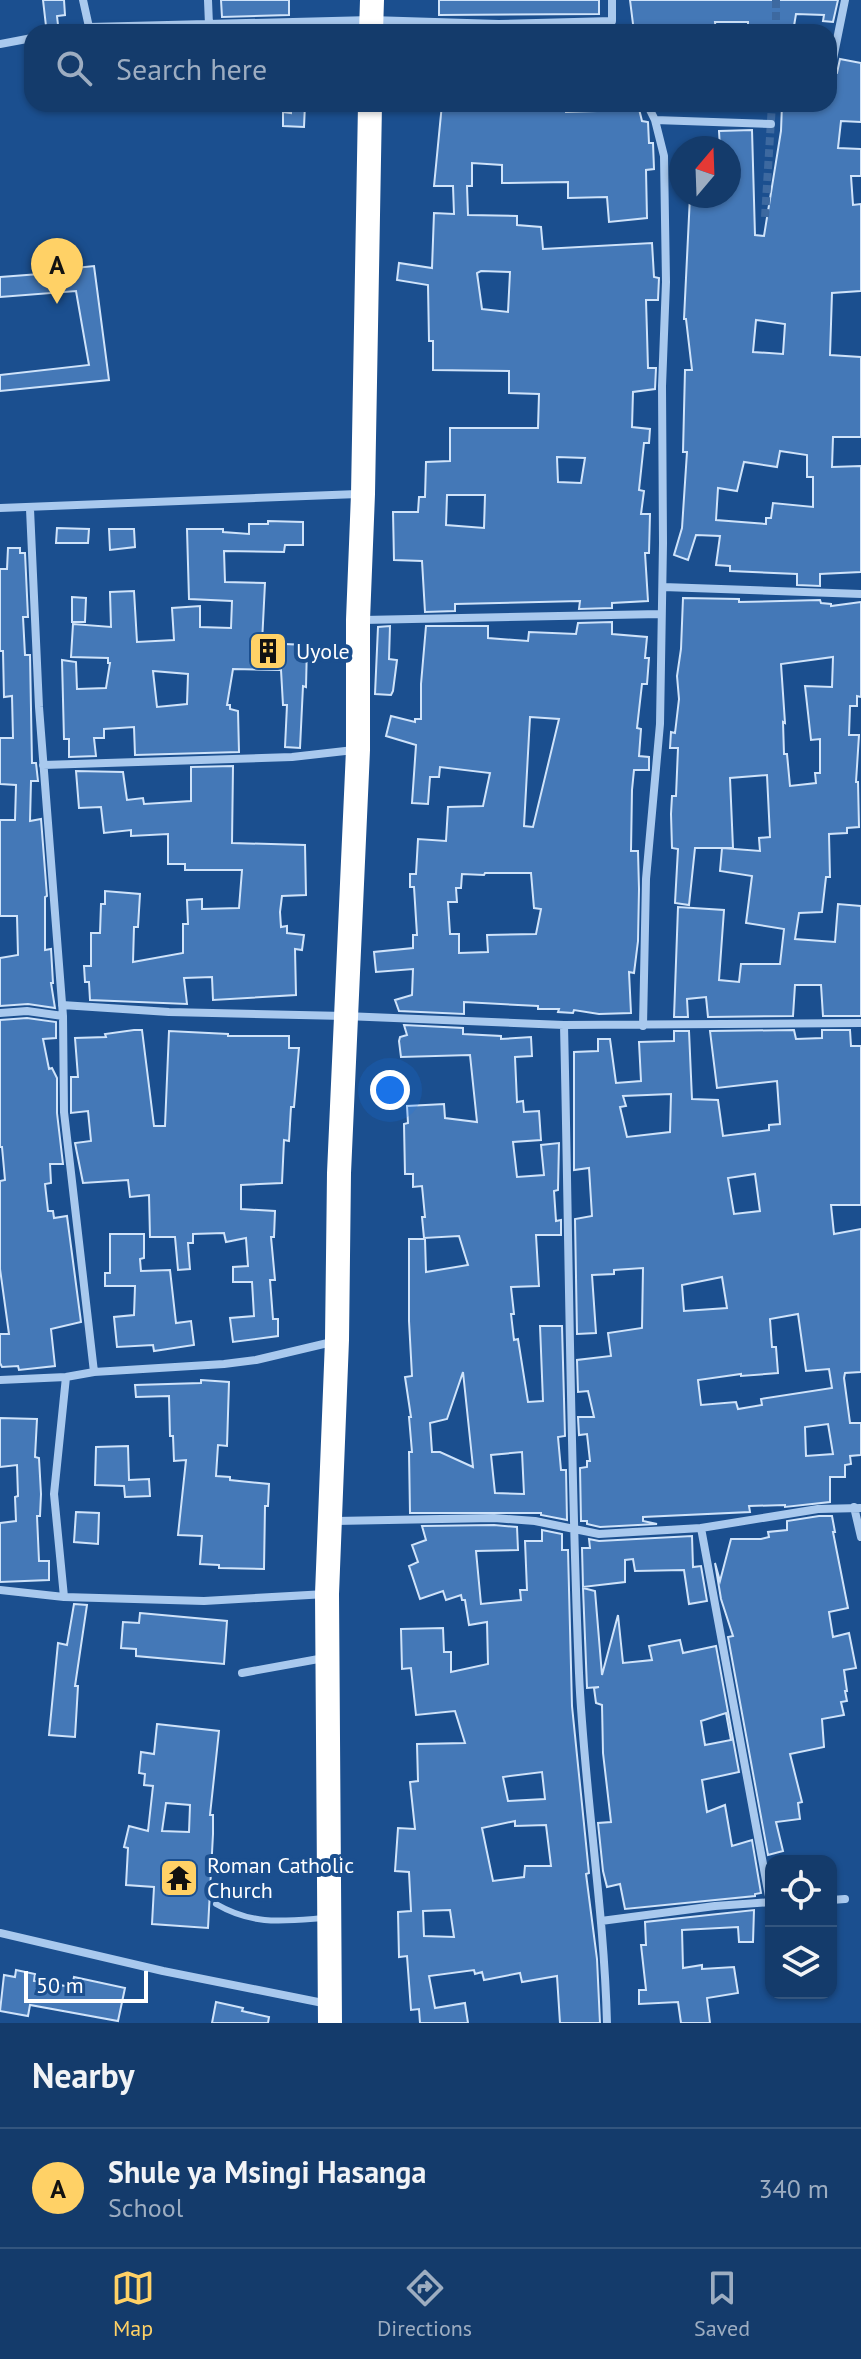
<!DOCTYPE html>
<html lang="en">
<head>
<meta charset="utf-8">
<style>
  body { margin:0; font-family:"PT Sans",sans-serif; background:#214673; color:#f1f3f6 }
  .controls { position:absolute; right:24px; bottom:24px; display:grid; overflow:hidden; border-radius:16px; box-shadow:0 2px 6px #0004 }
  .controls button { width:72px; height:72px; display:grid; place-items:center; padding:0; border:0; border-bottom:2px solid #33557e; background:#143b6b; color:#f1f3f6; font:40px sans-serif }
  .compass { position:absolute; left:669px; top:136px; width:72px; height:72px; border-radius:50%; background:#143b6b; box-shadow:0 2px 6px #0004; rotate:19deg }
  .scale { position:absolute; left:24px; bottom:20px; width:124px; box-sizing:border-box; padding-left:8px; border:4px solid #fff; border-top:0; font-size:22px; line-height:28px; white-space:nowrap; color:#fff; -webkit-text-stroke:6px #1b4f8f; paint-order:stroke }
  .you { position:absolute; left:390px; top:1090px; width:28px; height:28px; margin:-20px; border:6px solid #fff; border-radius:50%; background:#1a73e8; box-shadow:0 0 0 12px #1a73e833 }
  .badge { display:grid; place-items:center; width:52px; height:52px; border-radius:50%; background:#ffd166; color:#111; font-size:26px; font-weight:700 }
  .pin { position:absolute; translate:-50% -66px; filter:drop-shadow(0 2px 4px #0008) }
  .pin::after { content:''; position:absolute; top:42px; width:28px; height:24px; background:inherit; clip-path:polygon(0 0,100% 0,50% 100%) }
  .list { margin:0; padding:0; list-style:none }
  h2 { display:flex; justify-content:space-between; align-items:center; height:104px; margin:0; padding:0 32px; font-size:34px }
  h2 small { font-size:26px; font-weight:400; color:#9dadc1 }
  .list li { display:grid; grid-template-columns:52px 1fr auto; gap:24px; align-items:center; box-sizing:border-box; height:120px; padding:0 32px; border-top:2px solid #33557e }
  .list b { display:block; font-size:30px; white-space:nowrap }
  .list p { margin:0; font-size:26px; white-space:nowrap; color:#9dadc1 }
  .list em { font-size:26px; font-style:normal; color:#9dadc1 }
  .icon { flex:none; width:44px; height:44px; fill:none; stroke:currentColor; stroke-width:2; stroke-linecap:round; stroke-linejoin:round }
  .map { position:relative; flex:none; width:861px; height:2023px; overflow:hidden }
  .search { position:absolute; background:#143b6b; box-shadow:0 2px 6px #0004; left:24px; right:24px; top:24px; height:88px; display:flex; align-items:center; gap:20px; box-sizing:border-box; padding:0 28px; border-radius:24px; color:#9dadc1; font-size:30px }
  .sheet { height:224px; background:#143b6b }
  nav { display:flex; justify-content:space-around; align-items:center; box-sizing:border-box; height:112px; border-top:2px solid #33557e; background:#143b6b; font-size:22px; color:#9dadc1 }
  nav a { display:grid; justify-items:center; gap:4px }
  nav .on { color:#ffd166 }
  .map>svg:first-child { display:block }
</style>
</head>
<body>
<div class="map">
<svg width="861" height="2023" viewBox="0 0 861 2023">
  <rect width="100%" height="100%" fill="#1b4f8f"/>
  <path fill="#4478b7" stroke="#cfe3fa" stroke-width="2" fill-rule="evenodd" d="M43,0H64L65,15L57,16L58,25L46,26Z
    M221,0H289V15L222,17Z
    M439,0H599V14L439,15Z
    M630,0H838L833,22L823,21L824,15L796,14L793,32H748V22H715L716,32H634Z
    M840,59L861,63V122L841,121L838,148L861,149V176H851L853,205L861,204V291L832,293L830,355L861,357V437H833L832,467L861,466V572L820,574V586L797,585V574L730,571V566L716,565L720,536L696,535L688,560L674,555L682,528L687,452H683L685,370H692L686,319H684L690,196H729V148H720L719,131L752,130L755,235L764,236L781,131L782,104H829V76L837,73ZM756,320L785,324L783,354L753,352ZM780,451L807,455V477H813V507L773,503L771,518H766V524L716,520L718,488L737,491L744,462L777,467Z
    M291,104H305L304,127L283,126V112L291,113Z
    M442,104H565L566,112L596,111L595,104H621L622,110L638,105L642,121L648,122L649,143H653L654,169L646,170L647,218L609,222L607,197L568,198V182L502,183V165L472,163V186H467L468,215L517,216V225L541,227L543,249L652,243L654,277L659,278L658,300H646L647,333L648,368H656L655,389L633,392L632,427L650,429L649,443H644L639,490L644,491L641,514H650L649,553H645L648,601L612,603V608L579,609L580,601L455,604V611L425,612L422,561L394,560L393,512H418L419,497H425L426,462L450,461V428H538L539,394L509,393V371L433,370V341H429L428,285L397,280L399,263L432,268L434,213L454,214L453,186H434ZM481,271L510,272L508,312L482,309L477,273ZM557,457L585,458L581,483L558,482ZM447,495H485L484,528L446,525Z
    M94,266L109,380L0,391V375L89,365L76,291L0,297V277L66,272V269Z
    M268,521L303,522V545H285L284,552L224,551L225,582L265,583L262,643L307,645L306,687L303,686L300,748L285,747L287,705H283L281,670L233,669L227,705H230V709L238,711L239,752L135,755L134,727L104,729V738H94L96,756L69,757V739H64L62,660L76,662L77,689L106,688L110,663H108V658L71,657L73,624L111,627L110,592L134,591L137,642L174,640L172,608L200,606V627L231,628L232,601L189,599L187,529H223V532L249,534V524H268ZM153,671L188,674L187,704L157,707Z
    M57,528L89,529L88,543H56Z
    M109,529H134L135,547L110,550Z
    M8,548H20V553H25L28,617H23L25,655H30L32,763H36L38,781H31L30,821L41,819L47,896L45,897V950L51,949L53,983H51L55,1008L28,1004L0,1006V958L18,955L17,916H0V820H15L16,785L0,784V738H13L12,696L4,697L3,651H0V569H7Z
    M72,597L86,598L85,622H72Z
    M683,598L739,599V602L820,600L821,603L831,604V606L861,602V697L857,696V706H850L849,735H859L856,782H858L859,827L847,828V833L829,834L830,877H826L822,912L799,913L795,939L835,942L838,904L861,906V1016H823L821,985H795L793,1016L708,1017L706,997L687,999L688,1017H674L678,907L724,910L719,980L739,982L741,964H780L784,929L746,923L752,876L720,871L722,848L760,851L759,838L770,837L767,775L730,778L733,848H695L689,905L675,903L678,849L672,848L671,814L672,796H676L678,748H670L671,732L675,733L679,699L677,676L681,649ZM833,657L832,687L805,686L811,740L820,739V773H815L816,783L790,786L787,754H784L783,722L785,723L781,664Z
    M612,622V634L647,637L645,658H649L647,684H642L637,728L641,729L639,756L649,757V770H634L632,790L631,851H638L639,889L638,941L634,973L629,972L631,1013L599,1014L574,1010L573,1013L558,1012L559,1009H538V1006L464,1002V1014L399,1011L395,1000L412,995L413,969L376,972L374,952L413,948V935H417L414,887H410V874H416L418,839L446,841L448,807L483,806L490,773L440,767L439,777H430L428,804L412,803L416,745L386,736L391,716L415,722V719H421V684L426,626H488V638L528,641L529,632L576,634L578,623ZM530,717L559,719L533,827L524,826ZM485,873H531L534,908L541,909L536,934L487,935L488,952L459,953V934H450L448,902H457L456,888H461L462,874L484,875Z
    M390,626L389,659L397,660L393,691L391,695L375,694L378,627Z
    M233,766L232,843L305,845L306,895L282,896L280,912L281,927L287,926V933L304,935L302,950L295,949L296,995L213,1000L212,977L184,978L187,1004L90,1000L89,982H85L84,966H91V933H100L101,904H105V891L140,894L138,927H134L133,962L183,953V924H188L187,900L202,899V909L239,908L242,870H185V864H168V834L131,836V830L104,833L101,807L79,808L76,771L123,772L127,800L143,798L144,804L191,801V767Z
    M27,1018L56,1022V1038L43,1039L49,1069L52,1068L57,1078V1113L63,1164H50L51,1183L45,1184L48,1211H53L54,1218L67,1216L81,1322L51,1329L55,1366L19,1370L18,1366L2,1367L0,1363V1334H9L0,1269V1181L5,1180L2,1147H0V1020Z
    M404,1025L463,1028V1034L501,1036V1039L531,1037L532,1056L515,1057L517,1102L523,1101L524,1112L539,1111L541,1140L513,1142L517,1177L544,1175L541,1145L559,1143L558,1190L554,1191L556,1221L561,1220V1235H536L539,1286L511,1287L514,1314H511L514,1340L518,1339L528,1402L543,1401L540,1326H562L565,1436L558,1437L561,1470H566L567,1520L541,1515V1513H410L409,1452H412L409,1417H411L405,1377L412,1376L409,1321V1239H425L426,1272L468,1265L459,1236L424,1238L422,1217H425L422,1186L413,1187V1174H405L404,1124L408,1123L407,1106L444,1104L445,1118L477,1122L470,1055L401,1057L399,1041L400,1037L407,1035ZM463,1372L473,1467L440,1452H432L430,1423L447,1419ZM522,1452L524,1494L495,1493L491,1455Z
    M134,1030H142L154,1126H165L169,1031L228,1034V1036H289V1048H299L294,1107H291L289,1141L284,1140L282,1183L241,1185V1209L275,1211L274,1237H271L275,1280H270L273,1319H278V1336L233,1342L230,1318L254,1316L252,1282H233V1267L248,1266L246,1238L226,1242L224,1233L193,1234V1243H188L190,1269L178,1270L175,1237H150L149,1195L130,1197L128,1180L83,1183L75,1143L91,1141L88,1111L71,1113V1077H78L75,1038L106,1037L105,1034Z
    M794,1030L796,1039L822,1038V1030H850L851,1046H861V1205H831L834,1234L861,1229V1372L845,1373L844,1378L850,1423H861V1455L850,1456L851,1464L845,1465V1477H830V1502L785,1507V1505L749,1506L750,1512L643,1517V1521L657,1524L600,1527L587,1524V1521H581L580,1468L587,1467V1461H590L587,1434L579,1435L578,1417H594L588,1391L578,1392L577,1360L611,1356L608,1333L642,1328L643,1268L614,1270V1274L592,1275L596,1333L577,1334L575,1219L592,1216L589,1168L574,1170V1052L598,1051V1039H610L616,1083L641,1081L639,1042L674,1041V1031H689L692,1099L718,1100L723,1136L769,1130V1125L780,1124L777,1081L717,1088L710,1031ZM671,1094L670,1132L627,1137L620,1107L626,1106L623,1096ZM755,1174L760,1211L734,1214L728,1178ZM722,1277L727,1308L684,1311L682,1285ZM798,1314L806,1371L829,1369L832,1388L761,1399L762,1405L738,1409L736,1402L701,1405L698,1380L741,1374V1376L778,1373L776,1347H772L770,1319ZM828,1424L833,1454L806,1456L805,1427Z
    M110,1234H144V1258L140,1259L141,1271L170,1270L176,1323L191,1321L194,1345L154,1351L153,1345L117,1347L114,1317L134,1315L135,1286H105V1273H110Z
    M201,1380L229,1382L227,1446L218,1445L216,1476L230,1477V1480L269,1484L268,1506H265L264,1569L219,1568V1565L200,1564L202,1536L178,1535L186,1460L174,1461L173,1436H170L169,1396L136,1397L135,1385L201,1383Z
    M0,1418L37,1419L35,1457L39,1458L41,1494L40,1516H37L39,1561H49V1580L0,1582V1523L16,1521L15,1497L18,1496L17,1465L0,1467Z
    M128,1446L129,1480L149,1479L150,1496L125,1497L124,1486L95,1485L96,1447Z
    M76,1512L99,1513L98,1544L74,1542Z
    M819,1516H832L835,1532H833L848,1608L829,1612L833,1637L849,1633L856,1668L844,1670L847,1691H845L847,1701L841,1702L844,1715L822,1719L824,1747L790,1754L802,1802L798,1803L800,1819L776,1822L783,1851L768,1855L728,1637L733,1636L721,1599L715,1563L720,1581L731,1539H761L769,1537L768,1532L787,1530V1521Z
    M494,1525L517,1527L518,1550L476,1551L481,1604L521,1600L520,1590H527L525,1541H542V1530L562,1534V1550H568L572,1706L589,1873L586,1874L597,1959L600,2023H560L557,1976L522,1982L520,1973L484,1980L482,1972L475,1974L474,1970L429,1976L435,2008L465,2003L468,2023H420L419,2009L411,2010L407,1956L399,1957L398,1912L411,1911L409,1872L395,1871L398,1828L415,1829L410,1782L418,1781L417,1744L465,1743L455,1711L416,1715L411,1668L402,1669L401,1629L443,1628L444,1652H451V1672L488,1664L487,1622L469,1625L465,1600H462L461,1595L446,1600L443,1591L420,1599L409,1566L418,1562L412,1545L426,1540L422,1526ZM542,1772L545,1799L508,1801L503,1777ZM515,1821V1826L546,1825L551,1866H525L524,1877L493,1881L482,1828ZM450,1910L454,1937L424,1936L423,1911Z
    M692,1536L693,1567L701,1566L707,1601L689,1604L684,1570L635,1571L633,1559L625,1560V1582L583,1587L582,1548H590L589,1539L599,1541Z
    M583,1588L595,1591L602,1675L618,1615L623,1663L652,1660L649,1646L680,1640L683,1653L716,1646L739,1772L702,1780L707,1812L725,1805L732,1846L752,1840L761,1893L755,1894V1896L625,1909L620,1884L607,1887L603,1871L598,1823L611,1822L603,1753L602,1705L596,1703L594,1688L599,1687L587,1688ZM726,1713L731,1740L705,1745L701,1721Z
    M74,1604L87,1605L75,1686H78L75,1737L49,1735L58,1643L67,1645Z
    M140,1613L227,1621L224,1664L136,1656V1649L121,1648L123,1622L139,1623Z
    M157,1724L219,1731L210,1815H213V1834L208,1928L152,1924L154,1887L126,1885L128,1848L124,1847L129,1826L148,1831L153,1786L144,1785L145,1774L139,1773L141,1752L154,1754ZM166,1803L190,1805L189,1832L162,1831Z
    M754,1910L753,1942H739L738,1927L682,1930L683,1968L702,1965V1969L734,1967L738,1993L707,1998L710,2023H681L678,2002L639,2004V1990H646L641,1945H646L645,1922Z
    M16,1970L35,1974L34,1981L72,1987L74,1977L125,1988L118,2021L30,2005L28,2016L0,2011L4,1975L15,1977Z
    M216,2002L243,2008L242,2011L269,2017L268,2023H212Z"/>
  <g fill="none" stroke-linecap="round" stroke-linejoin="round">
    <path stroke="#3d69a0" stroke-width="8" stroke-dasharray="8 4" stroke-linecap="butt" d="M776,32V0
      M765,217L772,104"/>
    <path stroke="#a9c9ee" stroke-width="6" d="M216,1904C254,1926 284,1921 325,1918"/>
    <path stroke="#a9c9ee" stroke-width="8" d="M83,0L89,27
      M208,0L209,25
      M63,32L89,27L371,20L499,24L612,21V0
      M0,44L32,38
      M831,69L845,0
      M655,120L771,124
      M0,508L358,494
      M30,509L39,707L63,1016L64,1112L94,1372
      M663,587L861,594
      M363,620L661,614
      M43,765L292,757L354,750
      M62,1005L169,1012L345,1016L564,1025L861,1023
      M0,1013L27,1011L63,1016
      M564,1025C569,1241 570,1457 579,1673C584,1790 604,1906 607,2023
      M643,1026L646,879L660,724L663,543L662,386L666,282L664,156L655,120L647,104
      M0,1380L66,1377L94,1372L224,1364L256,1360L332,1342
      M854,1507L861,1537
      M335,1521L494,1518L535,1521L599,1534L701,1528L818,1509L861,1508
      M701,1528L770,1902
      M0,1590L64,1597L204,1601L326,1594
      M64,1597L54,1494L66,1377
      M242,1673L324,1658
      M831,1900L845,1899
      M601,1921L715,1906L771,1902
      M0,1933L163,1971L328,2004"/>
    <path stroke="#fff" stroke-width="24" d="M371,32L372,0
      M330,2023L327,1594L337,1340L339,1173L358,750V620L363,494L370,104"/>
  </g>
  <defs>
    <symbol id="building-square" viewBox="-11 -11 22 22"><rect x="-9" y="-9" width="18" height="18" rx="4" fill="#ffd166" stroke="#1b4f8f"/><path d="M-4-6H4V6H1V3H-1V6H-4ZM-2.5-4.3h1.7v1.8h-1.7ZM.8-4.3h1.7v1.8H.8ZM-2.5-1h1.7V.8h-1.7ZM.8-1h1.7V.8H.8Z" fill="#111"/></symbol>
    <symbol id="temple-square" viewBox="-11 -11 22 22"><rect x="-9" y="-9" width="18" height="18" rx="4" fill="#ffd166" stroke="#1b4f8f"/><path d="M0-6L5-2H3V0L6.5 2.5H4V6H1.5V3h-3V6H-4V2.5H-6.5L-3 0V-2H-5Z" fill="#111"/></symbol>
  </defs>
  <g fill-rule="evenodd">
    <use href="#building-square" x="246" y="629" width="44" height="44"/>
    <use href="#temple-square" x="157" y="1856" width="44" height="44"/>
  </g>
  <g text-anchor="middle" stroke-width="8" stroke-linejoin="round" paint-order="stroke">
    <g font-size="22" fill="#fff" stroke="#1b4f8f" text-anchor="start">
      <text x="296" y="659">Uyole</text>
      <text x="207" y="1873">Roman Catholic<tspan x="207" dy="25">Church</tspan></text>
    </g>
  </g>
</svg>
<div class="controls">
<button><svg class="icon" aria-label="locate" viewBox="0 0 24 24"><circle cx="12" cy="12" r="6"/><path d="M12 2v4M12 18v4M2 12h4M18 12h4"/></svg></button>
<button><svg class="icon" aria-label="layers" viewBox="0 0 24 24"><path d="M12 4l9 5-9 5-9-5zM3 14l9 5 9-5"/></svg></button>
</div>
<svg class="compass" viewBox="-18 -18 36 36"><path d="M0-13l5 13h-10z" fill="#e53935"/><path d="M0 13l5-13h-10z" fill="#9dadc1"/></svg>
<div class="scale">50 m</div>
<div class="you"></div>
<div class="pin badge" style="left:57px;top:304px">A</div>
<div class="search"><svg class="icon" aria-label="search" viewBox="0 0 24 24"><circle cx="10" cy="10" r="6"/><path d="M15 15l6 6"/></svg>Search here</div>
</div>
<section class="sheet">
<h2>Nearby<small></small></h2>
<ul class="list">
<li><span class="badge">A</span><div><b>Shule ya Msingi Hasanga</b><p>School</p></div><em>340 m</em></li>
</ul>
</section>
<nav>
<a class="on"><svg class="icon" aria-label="map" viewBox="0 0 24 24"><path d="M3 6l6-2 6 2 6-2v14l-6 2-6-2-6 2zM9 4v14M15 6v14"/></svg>Map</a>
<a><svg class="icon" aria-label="directions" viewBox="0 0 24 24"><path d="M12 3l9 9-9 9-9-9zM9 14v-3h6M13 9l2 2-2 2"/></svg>Directions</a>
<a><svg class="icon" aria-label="saved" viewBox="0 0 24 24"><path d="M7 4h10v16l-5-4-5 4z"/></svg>Saved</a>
</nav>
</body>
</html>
